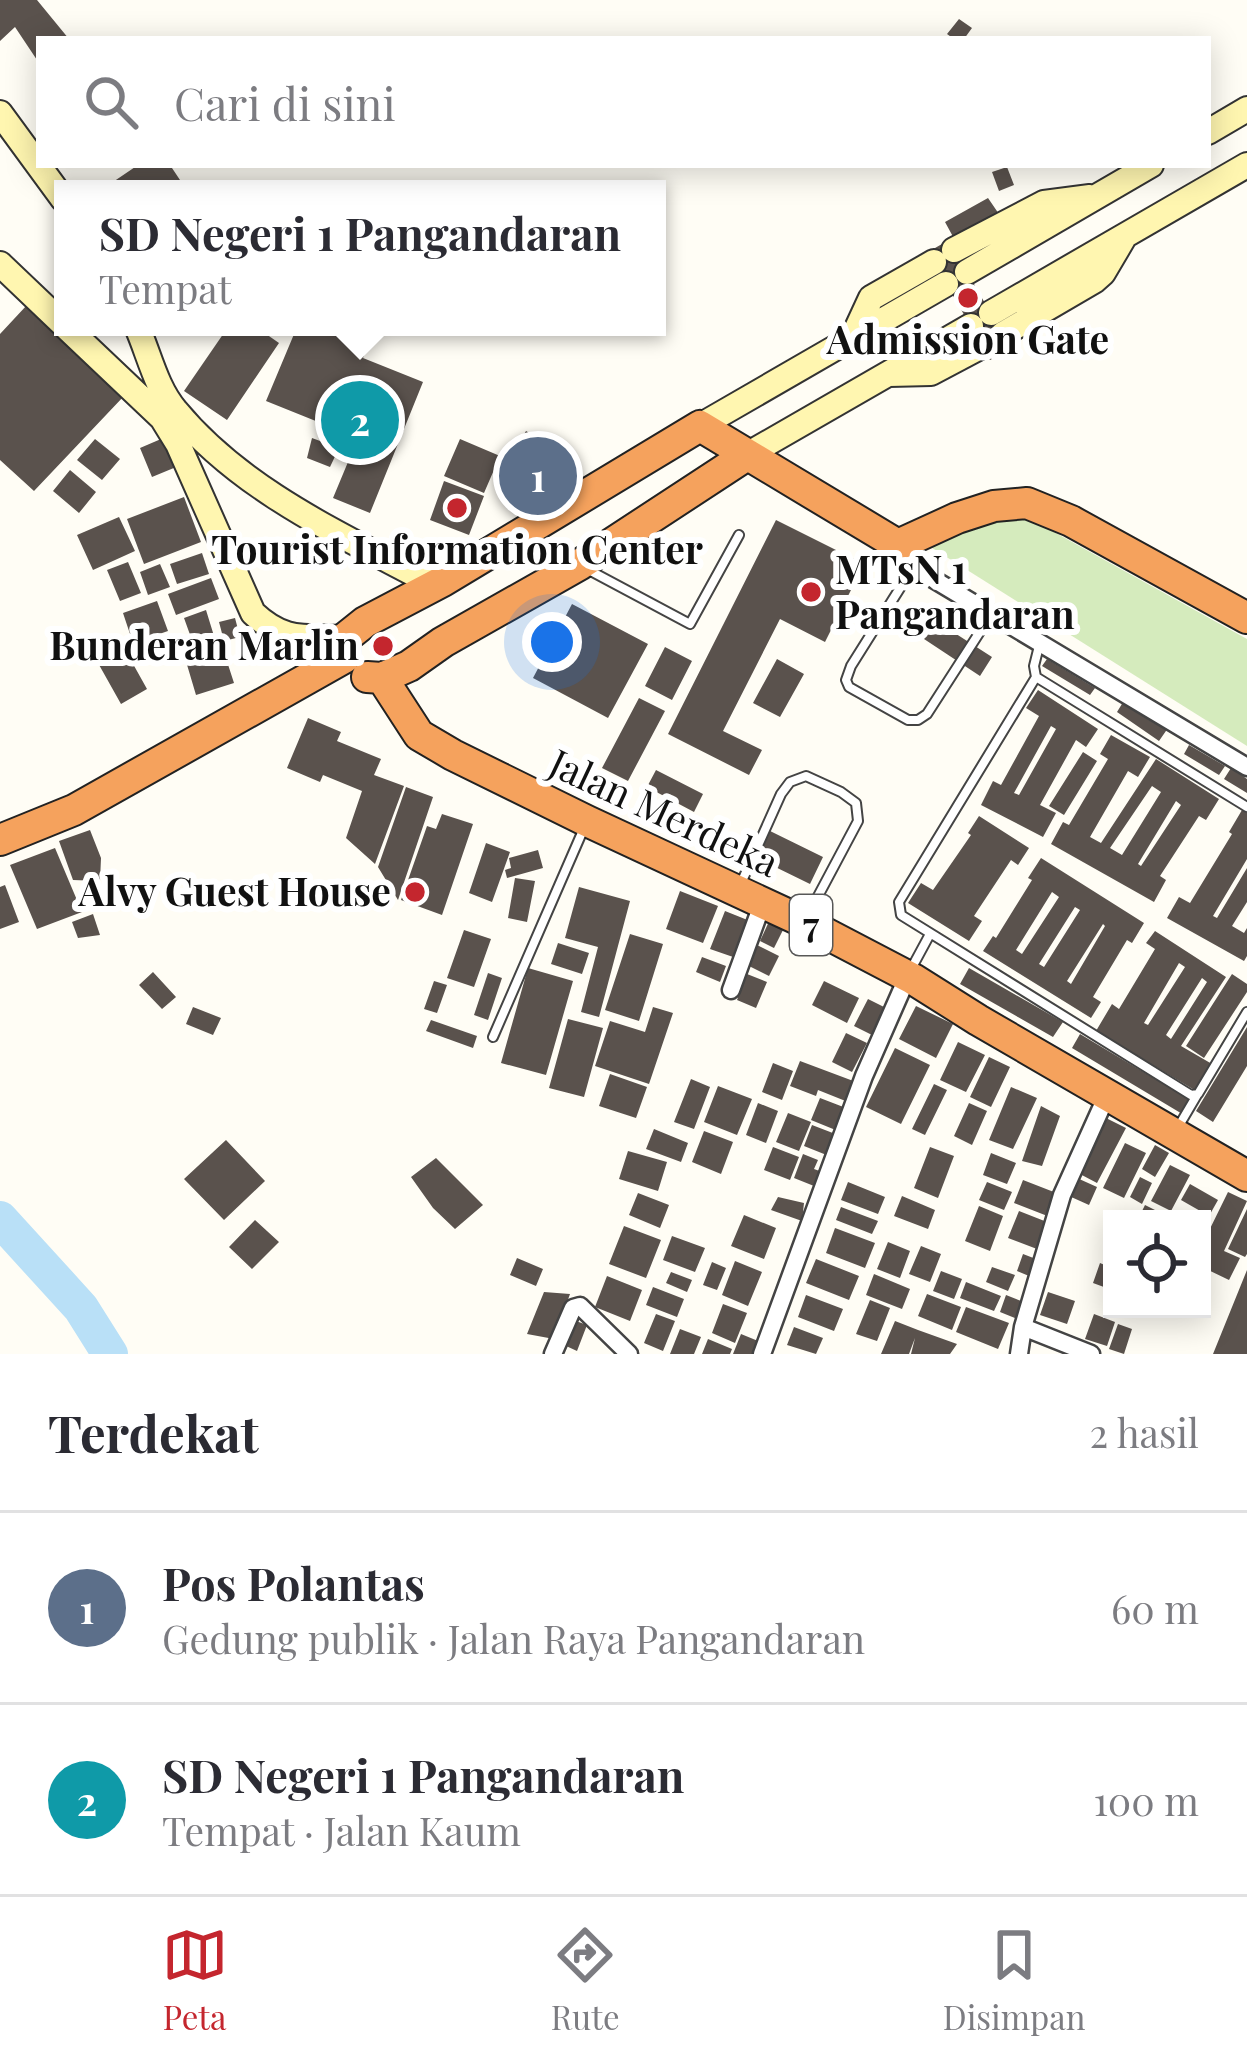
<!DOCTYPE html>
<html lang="id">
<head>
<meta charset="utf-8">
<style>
  body { margin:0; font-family:"Playfair Display",serif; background:#f2f2f3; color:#2b2b33 }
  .controls { position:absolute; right:36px; bottom:36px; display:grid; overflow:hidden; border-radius:0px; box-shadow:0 6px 30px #0003 }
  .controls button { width:108px; height:108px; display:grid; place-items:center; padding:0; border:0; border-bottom:3px solid #e1e1e2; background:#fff; color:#2b2b33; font:60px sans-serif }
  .you { position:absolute; left:552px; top:642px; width:42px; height:42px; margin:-30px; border:9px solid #fff; border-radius:50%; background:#1a73e8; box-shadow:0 0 0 18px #1a73e833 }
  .badge { display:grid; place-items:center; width:78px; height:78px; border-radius:50%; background:#c4262e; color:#fff; font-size:39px; font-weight:700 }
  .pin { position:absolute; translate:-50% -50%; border:6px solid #fff; box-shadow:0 3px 12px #0006 }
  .popup { position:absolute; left:54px; top:180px; width:612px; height:156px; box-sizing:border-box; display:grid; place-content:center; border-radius:0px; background:#fff; filter:drop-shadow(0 3px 9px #0005); font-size:39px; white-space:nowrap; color:#7c7c81 }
  .popup b { font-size:45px; color:#2b2b33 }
  .popup::after { content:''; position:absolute; left:50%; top:100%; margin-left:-24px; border:24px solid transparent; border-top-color:#fff }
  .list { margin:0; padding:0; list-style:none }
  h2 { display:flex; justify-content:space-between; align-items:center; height:156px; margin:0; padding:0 48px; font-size:51px }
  h2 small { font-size:39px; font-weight:400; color:#7c7c81 }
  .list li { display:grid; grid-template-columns:78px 1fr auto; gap:36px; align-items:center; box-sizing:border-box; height:192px; padding:0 48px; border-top:3px solid #e1e1e2 }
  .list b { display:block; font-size:45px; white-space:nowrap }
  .list p { margin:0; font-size:39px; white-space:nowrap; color:#7c7c81 }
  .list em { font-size:39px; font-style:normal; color:#7c7c81 }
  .icon { flex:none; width:66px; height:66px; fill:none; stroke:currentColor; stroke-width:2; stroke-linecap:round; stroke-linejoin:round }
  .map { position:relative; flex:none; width:1247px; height:1354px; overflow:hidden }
  .search { position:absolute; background:#fff; box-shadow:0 6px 30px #0003; left:36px; right:36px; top:36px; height:132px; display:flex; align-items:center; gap:30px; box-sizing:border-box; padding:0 42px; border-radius:0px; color:#7c7c81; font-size:45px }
  .sheet { height:540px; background:#fff }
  nav { display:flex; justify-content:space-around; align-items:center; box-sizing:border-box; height:168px; border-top:3px solid #e1e1e2; background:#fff; font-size:33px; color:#7c7c81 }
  nav a { display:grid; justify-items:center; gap:6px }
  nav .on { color:#c4262e }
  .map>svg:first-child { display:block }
</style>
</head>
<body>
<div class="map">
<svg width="1247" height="1354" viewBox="0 0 1247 1354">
  <rect width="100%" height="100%" fill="#fffdf5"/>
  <path fill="#d5ebbd" d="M1004,516L1017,517L1036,522L1247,639V746L929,546Z"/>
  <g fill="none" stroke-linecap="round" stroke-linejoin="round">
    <path stroke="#b9e0f7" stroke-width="36" d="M0,1219L81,1308L110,1354"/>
  </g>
  <path fill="#5a524d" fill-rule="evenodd" d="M0,0H37L69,39H39V63L15,27L0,41Z
    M959,19L972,28L964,39H954L947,34Z
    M138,165H170L186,189H113L110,184Z
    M1007,167L1014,185L999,191L992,172Z
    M988,198L1001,217L957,244L945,222Z
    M949,240L1011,349L990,360L928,252Z
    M27,305L124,396L34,491L0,460V334Z
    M228,327H256L279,343L227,420L184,391Z
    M297,327H376L363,358L423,382L370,513L333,498L358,438L266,401Z
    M526,431L575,460L560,485L511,457Z
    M168,436L181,465L152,477L140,448Z
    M312,438L339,448L330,467L307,458Z
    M95,439L120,459L102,480L77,460Z
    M460,439L500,456L484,493L444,476Z
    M70,470L96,492L79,513L53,491Z
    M444,481L484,496L469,535L430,520Z
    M184,497L201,542L144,564L127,519Z
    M119,517L135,551L93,570L77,535Z
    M776,520L864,564L825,642L780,619L723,731L762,750L749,775L668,734Z
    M202,553L209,574L177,584L170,564Z
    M128,562L141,593L120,601L107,570Z
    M160,564L170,587L148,595L140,572Z
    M211,578L219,599L176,615L168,594Z
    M157,601L168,631L133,643L123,613Z
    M572,604L648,644L608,718L533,678Z
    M206,610L214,636L193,643L184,618Z
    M939,610L956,621L950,630L992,657L980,676L921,637Z
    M235,618L240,637L224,641L219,622Z
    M123,646L147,689L121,704L98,663Z
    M222,646L234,683L196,695L185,658Z
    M665,647L692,661L672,700L645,686Z
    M777,659L804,674L780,717L753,703Z
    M1047,659L1095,688L1090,695L1042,666Z
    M1038,690L1098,729L1086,747L1076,740L1040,805L1056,813L1043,837L981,805L993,781L1001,785L1039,716L1026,708ZM1051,726L1056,729L1019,795L1014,793Z
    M639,698L665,711L628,781L602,768Z
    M1125,699L1168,728L1159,741L1117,712Z
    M308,718L341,732L337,741L381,759L374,775L404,786L375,864L346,838L362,791L323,775L320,782L287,768Z
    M1111,735L1150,757L1138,777L1128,771L1090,837L1101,843L1156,759L1219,799L1206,820L1199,816L1160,876L1166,880L1154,902L1051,844L1063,822L1069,825L1108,759L1100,754ZM1152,786L1161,792L1122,855L1110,848ZM1176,801L1181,805L1141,866L1138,864Z
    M1189,745L1225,766L1219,775L1184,754Z
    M1083,752L1097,761L1064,815L1049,806Z
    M1231,768L1247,779V793L1224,779Z
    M656,770L703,794L694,812L647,787Z
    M406,787L433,797L398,900L378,867Z
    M1242,810L1247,813V859L1213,916L1217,918L1247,868V902L1232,926L1244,933L1247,928V956L1244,961L1167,918L1179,897L1190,903L1232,834L1229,832Z
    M442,814L473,824L442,915L401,900L427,826L436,829Z
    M979,816L1029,848L1018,865L1011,860L974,916L982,921L969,941L908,903L921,883L933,890L971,835L968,833Z
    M90,830L101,858L100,881L73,880L59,841Z
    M768,830L823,857L810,884L755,857Z
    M486,843L510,852L492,902L469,893Z
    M55,848L82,912L37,929L10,865Z
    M538,850L543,868L507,878L505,870L511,868L509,858Z
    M1041,858L1144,923L1132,943L1127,940L1093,997L1101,1002L1091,1018L983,951L993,936L996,938L1032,880L1028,878ZM1052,892L1059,897L1022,954L1016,950ZM1075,907L1080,910L1044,967L1039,964ZM1103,924L1105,926L1071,984L1067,981Z
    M515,878L535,881L527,922L508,918Z
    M5,885L19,922L0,929V887Z
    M579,887L630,901L599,1017L581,1012L598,947L565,938Z
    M680,891L718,906L703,943L666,929Z
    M725,911L750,921L736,958L710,949Z
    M93,914L100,935L78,938L72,922Z
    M771,917L786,924L774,948L760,941Z
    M464,930L491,939L474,987L447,978Z
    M1155,931L1226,977L1181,1046L1212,1064L1196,1091L1096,1031L1112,1004L1119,1009L1155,949L1146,943ZM1179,963L1185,967L1148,1025L1144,1023ZM1202,978L1207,982L1171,1039L1166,1035Z
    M630,934L663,944L639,1021L605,1010Z
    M558,943L589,953L582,974L551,964Z
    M757,945L779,956L769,976L747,965Z
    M702,957L726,966L720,982L696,972Z
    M528,968L573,981L546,1075L501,1063Z
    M969,968L1063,1022L1053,1037L960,984Z
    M153,972L176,997L162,1009L139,985Z
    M488,973L502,978L488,1020L474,1015Z
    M747,974L767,982L756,1008L737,1000Z
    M1232,974L1247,984V992L1204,1058L1186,1046Z
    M434,981L447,985L437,1013L424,1009Z
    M824,981L859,998L847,1023L812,1005Z
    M868,999L886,1008L872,1035L854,1026Z
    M916,1006L953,1024L936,1058L899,1039Z
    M193,1007L221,1018L213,1035L186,1024Z
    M653,1007L673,1013L649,1084L595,1066L610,1021L645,1032Z
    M568,1019L603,1028L584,1097L549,1088Z
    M431,1020L477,1036L473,1048L426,1031Z
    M1247,1027V1066L1213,1122L1196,1111Z
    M846,1033L867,1043L852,1072L832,1062Z
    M1080,1034L1192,1101L1184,1115L1072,1048Z
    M958,1042L985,1055L966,1092L940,1080Z
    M895,1048L930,1065L901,1124L866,1107Z
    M989,1057L1010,1067L991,1107L970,1097Z
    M800,1061L856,1082L848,1102L818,1090L816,1096L790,1086Z
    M773,1063L793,1071L782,1100L762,1092Z
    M610,1074L647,1087L636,1118L599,1106Z
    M691,1079L710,1087L694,1129L674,1122Z
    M934,1084L947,1090L925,1135L912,1129Z
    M718,1086L752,1099L737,1135L704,1122Z
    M1011,1087L1037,1098L1013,1149L989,1140Z
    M820,1098L846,1108L838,1131L811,1120Z
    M758,1103L778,1111L766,1143L746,1135Z
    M969,1103L987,1111L972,1145L954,1136Z
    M1041,1106L1060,1116L1042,1166L1022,1161Z
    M788,1113L811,1122L799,1151L776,1142Z
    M1106,1118L1126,1128L1097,1183L1078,1173Z
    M812,1125L838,1135L829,1156L804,1146Z
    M654,1129L688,1143L681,1162L646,1149Z
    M704,1131L733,1142L721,1174L692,1162Z
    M226,1140L265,1181L224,1220L184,1179Z
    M1125,1143L1146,1153L1124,1198L1103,1188Z
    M1155,1145L1169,1153L1155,1177L1142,1169Z
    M773,1147L799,1157L790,1180L764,1170Z
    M930,1147L954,1156L938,1198L914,1188Z
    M628,1151L667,1162L658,1191L619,1179Z
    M991,1153L1016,1163L1007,1184L983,1175Z
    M803,1154L818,1160L814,1169L825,1173L819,1188L794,1178Z
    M436,1158L483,1205L455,1229L433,1208L411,1177Z
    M1170,1165L1190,1175L1171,1211L1151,1201Z
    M1140,1177L1152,1183L1142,1204L1130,1197Z
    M1077,1178L1097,1187L1089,1205L1069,1196Z
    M1023,1180L1059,1194L1050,1217L1014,1203Z
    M848,1182L885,1197L878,1214L841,1200Z
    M987,1182L1012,1192L1004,1210L979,1200Z
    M1190,1184L1218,1200L1209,1216L1181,1200Z
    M1228,1192L1247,1201L1224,1251L1240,1258L1229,1280L1202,1267V1245Z
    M638,1193L669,1205L660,1228L629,1215Z
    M902,1196L935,1210L928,1229L894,1216Z
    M778,1197L804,1203L802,1221L771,1210Z
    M1145,1205L1173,1219H1138Z
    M979,1206L1003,1216L990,1251L965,1241Z
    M841,1207L878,1221L872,1234L836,1220Z
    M1247,1209V1254L1245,1257L1228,1249Z
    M1019,1211L1047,1222L1037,1249L1008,1238Z
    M744,1215L776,1228L764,1259L731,1246Z
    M255,1220L279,1242L252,1269L229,1247Z
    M624,1226L661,1240L646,1278L609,1264Z
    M835,1228L875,1243L865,1268L826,1253Z
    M672,1236L705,1248L695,1272L663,1260Z
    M888,1242L910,1251L900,1278L877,1269Z
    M921,1246L941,1254L930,1282L909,1274Z
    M1023,1254L1036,1259L1029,1276L1017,1271Z
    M517,1258L543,1269L536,1286L510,1275Z
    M816,1259L859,1276L849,1300L806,1283Z
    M735,1261L762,1272L748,1306L722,1295Z
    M712,1262L726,1268L717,1290L703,1285Z
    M1100,1263L1112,1268V1290L1093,1283Z
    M992,1267L1015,1275L1008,1291L986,1282Z
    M1247,1270V1354H1213Z
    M941,1271L962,1279L954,1299L933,1291Z
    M671,1272L692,1280L687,1292L666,1283Z
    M874,1274L910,1289L902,1309L866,1295Z
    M607,1276L642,1290L630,1321L595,1307Z
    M966,1282L1001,1296L994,1311L960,1298Z
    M653,1287L684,1299L677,1317L646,1305Z
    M544,1292L570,1294L554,1339L527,1334Z
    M1048,1292L1075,1301L1067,1324L1040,1315Z
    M927,1294L961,1307L952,1330L918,1316Z
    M806,1295L843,1309L834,1331L798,1317Z
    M1006,1295L1026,1303L1020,1320L1000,1312Z
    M870,1300L890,1308L877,1341L856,1334Z
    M723,1304L747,1313L735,1343L712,1333Z
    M966,1307L1009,1323L998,1349L956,1332Z
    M656,1314L675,1321L663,1351L644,1343Z
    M1094,1314L1115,1322L1107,1346L1085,1339Z
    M576,1321L587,1325L577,1351L564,1345Z
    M895,1321L918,1330L957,1344L950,1354H911L915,1338L909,1354H881Z
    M1118,1324L1132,1329L1124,1354L1109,1349Z
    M794,1327L823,1338L816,1354L787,1345Z
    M680,1329L701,1337L694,1354H670Z
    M741,1334L763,1343L759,1354H733Z
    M708,1339L732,1349L730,1354H702Z"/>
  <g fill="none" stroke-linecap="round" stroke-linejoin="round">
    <defs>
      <path id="lane" d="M585,568L690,624L739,535
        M912,569L851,666L846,680L849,687L908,720H918L927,714L992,613
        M1040,642L1034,666L1036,677L1247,807
        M1036,677L899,902L901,915L1191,1095L1198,1094L1247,1012
        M742,881L781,794L790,782L806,776L841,792L856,803L858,821L808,915
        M910,971L930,934
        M493,1037L584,828
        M1177,1129L1197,1095"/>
      <path id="street" d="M898,545L913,567L1247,767
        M731,990L763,902
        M1023,1327L1091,1354
        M553,1354L573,1308L580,1306L629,1354
        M762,1354L864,1076L907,978
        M1019,1354L1023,1327L1062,1195L1108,1093"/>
      <path id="secondary" d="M0,113L63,199
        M1208,132L1247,109
        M954,250L1044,203L1090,197
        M0,264L63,324
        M967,272L1151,165
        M991,313L1247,165
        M66,327L162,418L178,444L253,613C285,643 304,636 345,638
        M137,327C149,354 156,388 176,411C243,492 344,536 435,585
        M1003,334L1094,281L1103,273L1123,239
        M852,339L871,298L934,262
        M889,374L931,373L982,346
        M700,426L946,284
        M747,455L971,326"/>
      <path id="highway" d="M344,658L345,638L365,622L443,581L700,426L898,545L957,518L994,506L1027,503L1071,521L1247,618
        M367,677L382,678L409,666L443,642L579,565L747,455
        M382,678L419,735L453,755L587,821L804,922L913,979L978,1020L1247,1176
        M0,840L74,810L344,658"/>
    </defs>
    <use href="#lane" stroke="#444" stroke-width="12"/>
    <use href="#street" stroke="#444" stroke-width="21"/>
    <use href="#secondary" stroke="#333" stroke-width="28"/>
    <use href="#highway" stroke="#222" stroke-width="34"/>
    <use href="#lane" stroke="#fff" stroke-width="8"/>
    <use href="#street" stroke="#fff" stroke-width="16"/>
    <use href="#secondary" stroke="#fff6b0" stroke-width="24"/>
    <use href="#highway" stroke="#f5a25d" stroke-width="30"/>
  </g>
  <g fill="#c4262e" stroke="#fff" stroke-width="4.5">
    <circle cx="968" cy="298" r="12"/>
    <circle cx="457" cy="508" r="12"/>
    <circle cx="811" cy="592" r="12"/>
    <circle cx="383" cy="646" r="12"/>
    <circle cx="415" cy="892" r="12"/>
  </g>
  <g text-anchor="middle" stroke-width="12" stroke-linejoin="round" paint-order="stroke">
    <rect fill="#fff" stroke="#585858" stroke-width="3" x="790" y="895" width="42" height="60" rx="9"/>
    <g font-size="36" font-weight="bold" fill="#111">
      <text x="811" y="938">7</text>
    </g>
    <g font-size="39" font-weight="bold" fill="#111" stroke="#fff">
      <text x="968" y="354">Admission Gate</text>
      <text x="457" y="564">Tourist Information Center</text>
      <text x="835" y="584" text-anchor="start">MTsN 1<tspan x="835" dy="45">Pangandaran</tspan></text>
      <text x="359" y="660" text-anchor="end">Bunderan Marlin</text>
      <text x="391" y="906" text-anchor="end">Alvy Guest House</text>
    </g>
    <g font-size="39" fill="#111" stroke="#fff">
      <text transform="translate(664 813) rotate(25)" y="14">Jalan Merdeka</text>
    </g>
  </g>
</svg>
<div class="controls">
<button><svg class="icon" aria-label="locate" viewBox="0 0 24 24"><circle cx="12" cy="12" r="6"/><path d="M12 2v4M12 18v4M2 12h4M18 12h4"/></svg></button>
</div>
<div class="you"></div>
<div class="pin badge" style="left:538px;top:476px;background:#5c6f8a">1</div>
<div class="pin badge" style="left:360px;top:420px;background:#0f9aa8">2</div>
<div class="popup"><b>SD Negeri 1 Pangandaran</b>Tempat</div>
<div class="search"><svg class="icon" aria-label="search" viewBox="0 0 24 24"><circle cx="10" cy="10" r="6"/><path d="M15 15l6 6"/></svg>Cari di sini</div>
</div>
<section class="sheet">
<h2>Terdekat<small>2 hasil</small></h2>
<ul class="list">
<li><span class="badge" style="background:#5c6f8a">1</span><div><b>Pos Polantas</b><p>Gedung publik · Jalan Raya Pangandaran</p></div><em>60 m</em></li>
<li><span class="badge" style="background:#0f9aa8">2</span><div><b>SD Negeri 1 Pangandaran</b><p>Tempat · Jalan Kaum</p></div><em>100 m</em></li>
</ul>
</section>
<nav>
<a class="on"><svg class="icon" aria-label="map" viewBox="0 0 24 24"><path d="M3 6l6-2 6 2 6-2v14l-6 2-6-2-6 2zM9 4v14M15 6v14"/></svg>Peta</a>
<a><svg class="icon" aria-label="directions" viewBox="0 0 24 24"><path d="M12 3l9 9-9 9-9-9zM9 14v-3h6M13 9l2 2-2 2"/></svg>Rute</a>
<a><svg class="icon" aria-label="saved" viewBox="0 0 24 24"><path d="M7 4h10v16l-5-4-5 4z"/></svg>Disimpan</a>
</nav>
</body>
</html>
